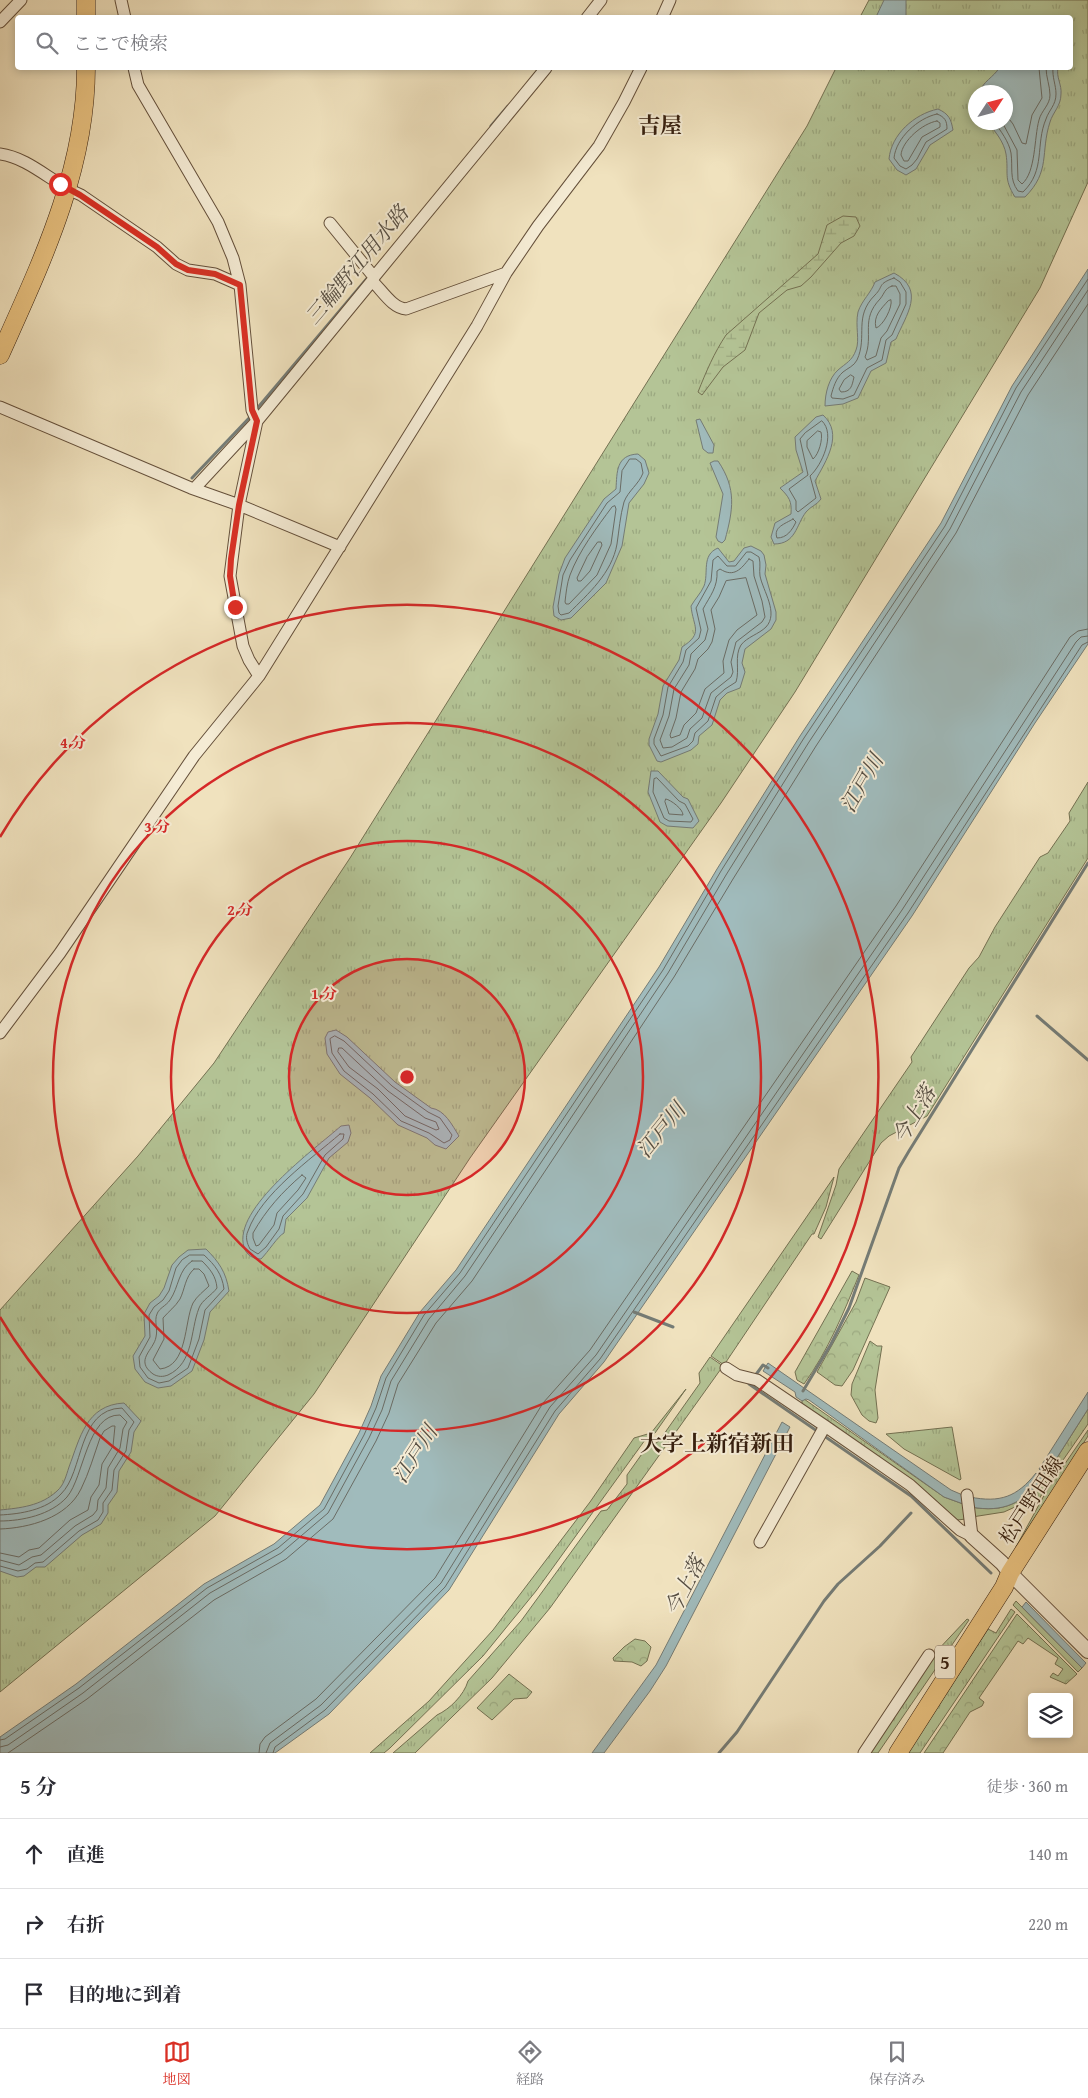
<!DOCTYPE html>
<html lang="ja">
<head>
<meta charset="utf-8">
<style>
  body { margin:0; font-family:"Gentium Book Plus","Noto Serif JP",serif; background:#f2f2f3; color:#2b2b33 }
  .controls { position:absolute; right:15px; bottom:15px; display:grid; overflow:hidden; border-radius:5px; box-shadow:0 2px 8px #0003 }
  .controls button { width:45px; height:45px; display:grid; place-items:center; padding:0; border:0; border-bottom:1px solid #e1e1e2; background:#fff; color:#2b2b33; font:25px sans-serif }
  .compass { position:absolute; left:968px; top:85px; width:45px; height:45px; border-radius:50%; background:#fff; box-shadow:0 2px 8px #0003; rotate:54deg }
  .stop { position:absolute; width:15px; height:15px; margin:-11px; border:4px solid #d93025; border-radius:50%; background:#fff }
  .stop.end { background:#d93025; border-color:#fff; box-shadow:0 1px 5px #0008 }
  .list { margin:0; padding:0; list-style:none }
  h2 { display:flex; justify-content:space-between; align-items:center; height:65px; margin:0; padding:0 20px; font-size:21px }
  h2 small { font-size:16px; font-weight:400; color:#7c7c81 }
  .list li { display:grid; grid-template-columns:32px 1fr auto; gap:15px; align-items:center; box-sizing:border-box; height:70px; padding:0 20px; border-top:1px solid #e1e1e2 }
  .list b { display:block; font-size:19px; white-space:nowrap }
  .list em { font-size:16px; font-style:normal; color:#7c7c81 }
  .icon { flex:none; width:28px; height:28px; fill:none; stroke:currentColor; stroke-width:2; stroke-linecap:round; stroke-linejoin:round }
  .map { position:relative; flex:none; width:1088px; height:1753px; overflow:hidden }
  .search { position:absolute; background:#fff; box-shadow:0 2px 8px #0003; left:15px; right:15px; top:15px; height:55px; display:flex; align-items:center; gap:12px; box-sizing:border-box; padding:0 18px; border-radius:5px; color:#7c7c81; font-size:19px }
  .sheet { height:275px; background:#fff }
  nav { display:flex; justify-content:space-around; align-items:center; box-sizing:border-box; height:70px; border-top:1px solid #e1e1e2; background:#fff; font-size:14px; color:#7c7c81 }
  nav a { display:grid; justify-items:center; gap:2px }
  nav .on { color:#d93025 }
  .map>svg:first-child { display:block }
</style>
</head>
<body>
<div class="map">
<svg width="1088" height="1753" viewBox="0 0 1088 1753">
  <defs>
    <pattern id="grass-tufts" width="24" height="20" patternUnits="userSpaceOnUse" patternTransform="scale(1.25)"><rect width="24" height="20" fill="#b4c496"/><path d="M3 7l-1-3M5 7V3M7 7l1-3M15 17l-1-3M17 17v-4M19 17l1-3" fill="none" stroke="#9ba880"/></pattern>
    <pattern id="forest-crowns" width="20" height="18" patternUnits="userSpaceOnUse" patternTransform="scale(1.25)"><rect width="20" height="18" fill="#b4c496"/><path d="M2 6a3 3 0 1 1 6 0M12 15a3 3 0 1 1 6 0" fill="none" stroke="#9ba880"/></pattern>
    <pattern id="wetland-marsh" width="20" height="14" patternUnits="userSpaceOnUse" patternTransform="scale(1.25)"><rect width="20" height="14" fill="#b4c496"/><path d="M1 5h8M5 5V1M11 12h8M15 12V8" fill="none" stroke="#9ba880"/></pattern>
  </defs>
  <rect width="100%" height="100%" fill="#f0e2be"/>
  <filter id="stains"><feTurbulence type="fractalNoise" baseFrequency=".004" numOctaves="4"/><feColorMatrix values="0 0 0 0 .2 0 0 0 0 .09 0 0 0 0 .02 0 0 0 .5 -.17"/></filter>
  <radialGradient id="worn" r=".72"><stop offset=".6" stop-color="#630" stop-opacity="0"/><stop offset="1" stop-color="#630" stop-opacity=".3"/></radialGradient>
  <path fill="url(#grass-tufts)" stroke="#747152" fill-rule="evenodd" d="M869,0H1088V182L1040,288L795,692L721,803L470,1158L314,1394L215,1516L0,1692V1310L138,1156L214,1063L350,858L807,126L836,68H1070V18L860,17ZM976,92H1006V122H976Z
    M1088,782V858L927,1116L889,1136L881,1143L821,1239L818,1237L836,1185L839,1169L912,1062L911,1057L969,968L979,957L995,927L1040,857L1048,853L1070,821L1069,813Z
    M834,1177L826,1207L814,1234H812L724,1365L711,1356Z
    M710,1357L723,1366L550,1608L492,1678L415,1753H393L437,1715C450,1709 464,1695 468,1681L521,1621L601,1511L607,1510L627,1484V1475L644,1451L659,1441L700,1383L699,1373Z
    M686,1389L655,1433L645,1440L536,1591L483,1656L390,1748L384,1753H370L429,1701L493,1630L590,1502L634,1438L651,1433Z
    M804,1399L944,1497L966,1505V1519L957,1520L802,1404V1401Z
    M1088,1409V1424L1052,1476L1048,1477L1046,1475Z
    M952,1427L961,1479L960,1480L904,1449L886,1434Z
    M1088,1430V1436L1016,1547L1047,1490Z
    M1043,1479L1048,1484L1032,1511L1026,1502L1004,1512L972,1517L971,1507C1004,1513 1022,1503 1043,1479Z
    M1011,1609L1015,1612L920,1753H908L988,1629L996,1633Z
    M967,1619L969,1620L878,1753H868L934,1654Z"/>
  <path fill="url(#forest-crowns)" stroke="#747152" d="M852,1271L859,1275C844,1312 828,1351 804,1384L797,1380L795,1372Z
    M865,1278L890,1287L853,1370L842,1386L835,1385L817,1372L856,1302Z
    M870,1341L877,1346H882L875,1390L878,1418L876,1423L869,1421L862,1415L851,1395L852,1384Z
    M1017,1614L1077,1674L1066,1684L1050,1677L1053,1673L1058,1676L1063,1669L1055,1664L1058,1658L1028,1638L1023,1644L1018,1641L979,1698L984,1702L982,1706L970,1712L943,1753H924Z
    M635,1639L645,1641L651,1647L647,1661L641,1666L632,1662L614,1661L613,1658L624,1647Z
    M509,1674L532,1692L527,1698L514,1699L492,1720L477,1708Z"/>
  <path fill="url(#wetland-marsh)" stroke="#747152" d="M843,216L856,217L860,226L854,236L841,243L811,277L801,286L787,290L759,313L745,350L723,367L702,395L698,392C706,372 714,353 726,335L818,254L827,225Z"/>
  <path fill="#b4c496" stroke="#747152" d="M1016,1601L1082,1668L1078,1672L1013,1605Z"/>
  <path fill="#a0bbbc" stroke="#757c76" d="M884,0H906V17H876Z
    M999,68H1058C1056,77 1062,85 1061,94C1061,106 1053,112 1050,122C1040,153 1051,171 1025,197H1015C1003,178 1009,173 1006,154C1004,142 995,131 988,123L1006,122V92H980C982,82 994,77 999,68Z
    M938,109C949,114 951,119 953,130L930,145L916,169L906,175L897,170L889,159C891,135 914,114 938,109Z
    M1088,269V644L1035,723L912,916L604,1362L559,1414L449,1590L329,1714L275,1753H0V1737L76,1684L204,1584L274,1544L320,1505L359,1433L371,1406L381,1376L420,1312L456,1270L659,967L717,869L800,736L941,523L1012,386Z
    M894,273C926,290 906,315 896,339L891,342L886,363L871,371L858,398L843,404L825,406C825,393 829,378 838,370C846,363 852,361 856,350C860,340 855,326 858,312C862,300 871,293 875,282Z
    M823,415C844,434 826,461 815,481L821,499C817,505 811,506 806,512C796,525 796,544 774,544L771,537L775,523L791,514C792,501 789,497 780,488L803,472L796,450L795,437L816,417Z
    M700,419L714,445L713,453H708L703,449L696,420Z
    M638,454L645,460L649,473L644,484L629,503L622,546L606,583L571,618L561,620L554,616L553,607L559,574L565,558L604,499L616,489C617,472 616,455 638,454Z
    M714,461H718C737,489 733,510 725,540L722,543L718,541L716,537L723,494L710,463Z
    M751,546L761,551L764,555L766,565L765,574L776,612V620L771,629L745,649L742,663L745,672L740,688L727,693L720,700L712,725L699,736L698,744L691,750L661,762L657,761L649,745V739L658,714L663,686L679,660L682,647C704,633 693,627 691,606C695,599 701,593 704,586C709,573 701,555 718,548L729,562L734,561L744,548Z
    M651,771H658L683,797L688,799L699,821L693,828L667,826L660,822L648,792Z
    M336,1030L347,1037L395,1082L431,1108C445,1110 452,1125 459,1136L446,1149L435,1145L427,1138L398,1125L370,1098L340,1074L327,1054L325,1038L328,1032Z
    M349,1125L351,1133L348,1142L329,1158L307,1198L286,1219L284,1233C278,1236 268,1252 261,1259C253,1259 246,1255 244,1247C232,1209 315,1149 341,1126Z
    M206,1249C219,1262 226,1272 229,1291L210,1312L204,1340L192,1371L171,1386L158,1388L145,1382L135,1369L133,1356L145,1336L144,1314L150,1303L159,1296L164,1288L172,1265L179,1257L188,1250Z
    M768,1363L951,1490L965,1496L966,1505L944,1497L809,1400L806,1399L802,1401L796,1397L795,1392L763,1371Z
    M1088,1392V1409L1046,1475L1039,1469Z
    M124,1403L141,1421L134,1432L131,1452L119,1471L117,1492L108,1505V1513L101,1524L82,1535L45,1567H36L24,1576L17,1577L0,1571V1510C20,1508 41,1506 57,1491C64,1485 66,1476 69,1467C80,1438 86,1405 124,1403Z
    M782,1422L790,1427L666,1666L650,1691L604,1753H592L656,1665Z
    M1036,1473L1043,1479C1022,1503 1004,1513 971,1507L970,1497C1000,1503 1017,1497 1036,1473Z
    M1026,1602L1086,1663L1082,1668L1022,1607Z"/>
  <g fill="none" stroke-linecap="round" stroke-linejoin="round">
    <path stroke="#6a6c65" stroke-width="1" d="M937,114C945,117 947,121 947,129L926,142L917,159L912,165L906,169L900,166L894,158C896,138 918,118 937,114Z
      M1006,115L1013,124L1022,143L1026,144L1032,115L1042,98L1039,68
      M937,121L940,123V127L922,137L908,161H904L901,155C902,141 923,123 937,121Z
      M994,122C1001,131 1009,142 1011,153C1013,167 1009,179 1018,191L1023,192C1046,170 1035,145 1046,119C1049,110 1056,105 1056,94C1056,85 1052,77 1053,68
      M1002,122L1017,150L1018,180L1022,184C1036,172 1034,138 1039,120C1041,111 1050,105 1050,95C1050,86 1046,77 1046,68
      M894,278L900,282L906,292V304L892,335L886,340L882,360L867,368L854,395L843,399L832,398L831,396C833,388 836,378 843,372C848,368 854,366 857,360C868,336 853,317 875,295C884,286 877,284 894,278Z
      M892,286H896L900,294V304L887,331L881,338L876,356L867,360L865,357C874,335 860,320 880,299C885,293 884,289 892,286Z
      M891,300C893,307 883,326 876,328C873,316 881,309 888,301Z
      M851,375L854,377C852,386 851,392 841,392L839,389L844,380Z
      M822,421C836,434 822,465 810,476L816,498L798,512L796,510V501L789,489L808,475L800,439L805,433Z
      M818,431L821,432C823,439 819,454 813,459L807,447V441Z
      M630,459H636L641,463L643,473C639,484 628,491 624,502C620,516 619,531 617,544C612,573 588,594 569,613L561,615L559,613L558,606L563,575L570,560L607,503L620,492L622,471Z
      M615,506L616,509L611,544L597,575L569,604H566L565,602C566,593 567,583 570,575C579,551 597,527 612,507Z
      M793,519L796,522C792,530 787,538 777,538C773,527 785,524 793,519Z
      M598,542H601L602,545L590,571L581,581H578L577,578L587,557Z
      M747,552H751L759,557C761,564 759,570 760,576C763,591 779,613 766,627C759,634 747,637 741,645C734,656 740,670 736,682L725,689L716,697L708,721L695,733L693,741L688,746L661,756L654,744V739L663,715L668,687L683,662L686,650L699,638L701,630L696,608L711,581L713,560L718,556L727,566H735Z
      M749,559L753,561L754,576L762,601L765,617L762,622L736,642L731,662L733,672L731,677L711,693L702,718L690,729L687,738L672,747L663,748L660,740L669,716L674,689L689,665L691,654L705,640L708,629L703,609C710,596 718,587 717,571L720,569C734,578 741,569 749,559Z
      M746,578L757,615L737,630L729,640L723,661L724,673L705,689L696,713L684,725L680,735L671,738L670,735L676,718L681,692L695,669L698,659L708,649L712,642L715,629L711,610L719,597L726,581Z
      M657,778L679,801L685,804L693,819L691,822L669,821L664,818L653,792L654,779Z
      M666,799C671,800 683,809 683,815L669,814L665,802Z
      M335,1036L344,1041L392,1086L428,1112L440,1118L452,1135L450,1140L444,1143L429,1133L401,1121L373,1094L344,1071L332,1053L330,1039Z
      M339,1048H342L388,1091L425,1118L436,1122L439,1129L436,1130L405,1116L378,1089L349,1067L338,1052Z
      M340,1134H344L343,1139L325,1155L303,1194L283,1216L279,1229L266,1247L258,1254L250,1249C247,1243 245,1237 248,1231C261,1194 311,1159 340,1134Z
      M302,1175L306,1178L298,1190L277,1213L274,1225L259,1245L256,1246L253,1238V1233C266,1210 282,1192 302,1175Z
      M190,1255H204C215,1265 222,1274 224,1289L205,1310L199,1339L188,1368L169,1381L159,1383L148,1378L140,1367L139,1357L150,1337L149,1315L154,1307L163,1300L169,1291L176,1268L182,1260Z
      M192,1261H202C210,1269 216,1276 217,1288C212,1295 202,1300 199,1308C190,1331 194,1363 168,1375C163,1377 158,1377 153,1374C134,1360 154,1350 156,1337C158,1329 154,1321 157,1314C159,1308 166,1306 170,1300C179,1287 178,1270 192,1261Z
      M194,1269H199L204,1274L209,1286C204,1291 197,1296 193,1303C184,1322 188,1366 160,1369L153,1360L164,1339L163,1318C169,1311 175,1307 180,1299C185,1289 185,1277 194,1269Z
      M0,1515C21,1514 46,1510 61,1494C84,1472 77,1409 122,1408L134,1422L129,1430L126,1451L114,1470L112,1490L103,1503V1512L98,1520L79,1531L43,1562L35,1563L27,1569L18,1571L0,1566
      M0,1521C22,1521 51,1515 67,1497C84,1477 87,1414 120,1415L127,1422L123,1429L120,1448L108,1468L106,1488L98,1500L97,1510L93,1515L75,1526L41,1555L32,1557L19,1565L0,1560
      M0,1529C29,1528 67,1518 81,1489C89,1473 94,1455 100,1438L104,1431L112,1426H115L113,1446L102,1464L99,1485L91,1497L88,1510L70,1520L39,1548L29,1550L19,1557L0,1553
      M0,1740L5,1739L79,1688L207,1588L278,1548L324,1509L364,1435L376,1408L386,1378L424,1315L460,1273L663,970L721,871L804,738L945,526L1016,388L1088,279
      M0,1747L8,1745L83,1693L210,1593L281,1553L328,1513L369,1438L382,1410L391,1381L429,1319L465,1276L668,973L726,875L809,742L950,529L1021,392L1088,290
      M8,1753L87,1699L214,1600L286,1559L333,1519L376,1441L389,1413L398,1384L436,1323L472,1281L674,977L733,879L816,746L956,533L1028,395L1088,304
      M259,1753L260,1744L265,1737L316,1699L435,1578L543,1403L590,1350L896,906L1070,637L1078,631L1088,629
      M266,1753L270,1743L321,1705L441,1583L550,1407L596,1355L902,910L1076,642L1081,637L1088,636
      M273,1753L275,1747L325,1710L445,1587L555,1411L600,1359L908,913L1082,645L1088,642"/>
    <path stroke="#757c76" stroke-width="3" d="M491,126L508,106
      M255,411L369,276
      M192,478L251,416
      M1037,1016L1088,1060
      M634,1312L673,1327
      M768,1368L763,1365L749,1384L911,1496L991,1573
      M803,1391L831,1344L849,1308L899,1168L909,1151L1088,863
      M1037,1479L1044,1468
      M719,1753L737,1732L824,1601L838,1584L880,1546L911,1513"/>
    <defs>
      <path id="minor" d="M121,0L125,18
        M587,18L601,0
        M662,18L670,0
        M0,22L21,0
        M134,68L138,85L218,222L233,258L240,285L252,410L257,421L239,505L230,576L243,646L249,660L259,676
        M0,154C30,158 53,184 81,195L157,247L176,264L188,270L215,274L240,285
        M330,223L374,277
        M373,282L374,277L546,68
        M0,407L191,488L239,505L340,547
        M194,489L257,421L372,281C382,290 392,308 406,309L506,273
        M0,1033L60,953L194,756L259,676L477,326L506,273L538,226L599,146L624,102L641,68
        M726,1368L737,1375L757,1380L825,1426L910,1485L960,1530L972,1536
        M967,1495L972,1536
        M760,1542L825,1426
        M864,1753L929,1655"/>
      <path id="tertiary" d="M972,1536L1002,1563L1010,1573L1088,1651"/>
      <path id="primary" d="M86,0V18
        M0,355C41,263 86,171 86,68
        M898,1753L1004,1587L1010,1573L1088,1451"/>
    </defs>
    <use href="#minor" stroke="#644f3a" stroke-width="13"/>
    <use href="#tertiary" stroke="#644f3a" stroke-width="16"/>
    <use href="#primary" stroke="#351e0e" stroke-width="19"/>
    <use href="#minor" stroke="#f5ecd5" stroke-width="11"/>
    <use href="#tertiary" stroke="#f5ecd5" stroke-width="14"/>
    <use href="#primary" stroke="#e8c17f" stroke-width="18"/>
  </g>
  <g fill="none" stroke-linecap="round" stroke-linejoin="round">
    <path stroke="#d93025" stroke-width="6" d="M60,184L80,195L157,247L176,264L188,270L215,274L240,285L252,410L257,421L239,505L231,559L230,576L235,607"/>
  </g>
  <circle cx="407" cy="1077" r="118" fill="#d62828" fill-opacity=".12"/>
  <g fill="none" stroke="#d62828" stroke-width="2.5">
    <circle cx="407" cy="1077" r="118"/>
    <circle cx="407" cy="1077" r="236"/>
    <circle cx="407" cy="1077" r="354"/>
    <path d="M0 837A472 472 0 1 1 0 1317"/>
  </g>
  <g text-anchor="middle" stroke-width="4" stroke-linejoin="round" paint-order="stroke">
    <rect fill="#f5ecd5" stroke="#6f5c4a" stroke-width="1" x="935" y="1645.5" width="20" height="33" rx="4"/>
    <g font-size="19" font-weight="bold" fill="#351e0e">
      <text x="945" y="1669">5</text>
    </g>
    <g font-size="20" fill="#351e0e" stroke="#f5ecd5">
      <text transform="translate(1031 1500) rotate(-57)" y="7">松戸野田線</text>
    </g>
    <g font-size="21" font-style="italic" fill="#554d42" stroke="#f5ecd5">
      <text transform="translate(357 265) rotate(-50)" y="7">三輪野江用水路</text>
      <text transform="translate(862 783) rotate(-60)" y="7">江戸川</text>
      <text transform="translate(914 1115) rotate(-59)" y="7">今上落</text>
      <text transform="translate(661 1130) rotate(-51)" y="7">江戸川</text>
      <text transform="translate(415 1454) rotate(-57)" y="7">江戸川</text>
      <text transform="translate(685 1586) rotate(-63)" y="7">今上落</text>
    </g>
    <g font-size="22" font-weight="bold" fill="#351e0e" stroke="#f5ecd5">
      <text x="660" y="133">吉屋</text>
      <text x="717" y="1451">大字上新宿新田</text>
    </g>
  </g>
  <circle cx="407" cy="1077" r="8" fill="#d62828" stroke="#f5ecd5" stroke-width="2.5"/>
  <g font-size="15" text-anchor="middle" font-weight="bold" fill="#d62828" stroke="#f5ecd5" stroke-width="4" stroke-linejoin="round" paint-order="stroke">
    <text x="73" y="748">4 分</text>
    <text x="157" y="832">3 分</text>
    <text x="240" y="915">2 分</text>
    <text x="324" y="999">1 分</text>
  </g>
  <rect width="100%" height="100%" filter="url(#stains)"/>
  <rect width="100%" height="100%" fill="url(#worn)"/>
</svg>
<div class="controls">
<button><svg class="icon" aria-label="layers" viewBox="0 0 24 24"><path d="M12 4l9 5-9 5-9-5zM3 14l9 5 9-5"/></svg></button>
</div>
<svg class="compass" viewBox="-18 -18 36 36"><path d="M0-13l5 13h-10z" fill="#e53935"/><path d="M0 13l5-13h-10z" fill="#7c7c81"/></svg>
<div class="stop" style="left:60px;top:184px"></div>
<div class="stop end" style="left:235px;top:607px"></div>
<div class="search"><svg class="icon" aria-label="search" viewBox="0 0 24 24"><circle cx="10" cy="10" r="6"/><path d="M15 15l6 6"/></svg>ここで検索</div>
</div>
<section class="sheet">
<h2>5 分<small>徒歩 · 360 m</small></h2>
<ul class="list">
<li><svg class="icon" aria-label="ahead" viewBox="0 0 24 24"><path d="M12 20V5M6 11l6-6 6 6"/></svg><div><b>直進</b></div><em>140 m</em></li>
<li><svg class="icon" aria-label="right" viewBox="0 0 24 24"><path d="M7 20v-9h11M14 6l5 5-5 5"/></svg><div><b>右折</b></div><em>220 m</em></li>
<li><svg class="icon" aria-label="arrive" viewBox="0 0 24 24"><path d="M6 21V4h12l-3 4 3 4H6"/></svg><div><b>目的地に到着</b></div></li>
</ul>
</section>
<nav>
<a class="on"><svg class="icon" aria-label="map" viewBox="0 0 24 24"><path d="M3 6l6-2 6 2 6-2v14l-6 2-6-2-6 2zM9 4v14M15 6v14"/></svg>地図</a>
<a><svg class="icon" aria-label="directions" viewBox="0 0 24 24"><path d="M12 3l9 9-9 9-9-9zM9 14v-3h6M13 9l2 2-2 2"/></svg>経路</a>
<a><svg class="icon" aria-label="saved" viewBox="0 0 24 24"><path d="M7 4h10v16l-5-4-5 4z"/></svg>保存済み</a>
</nav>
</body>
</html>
